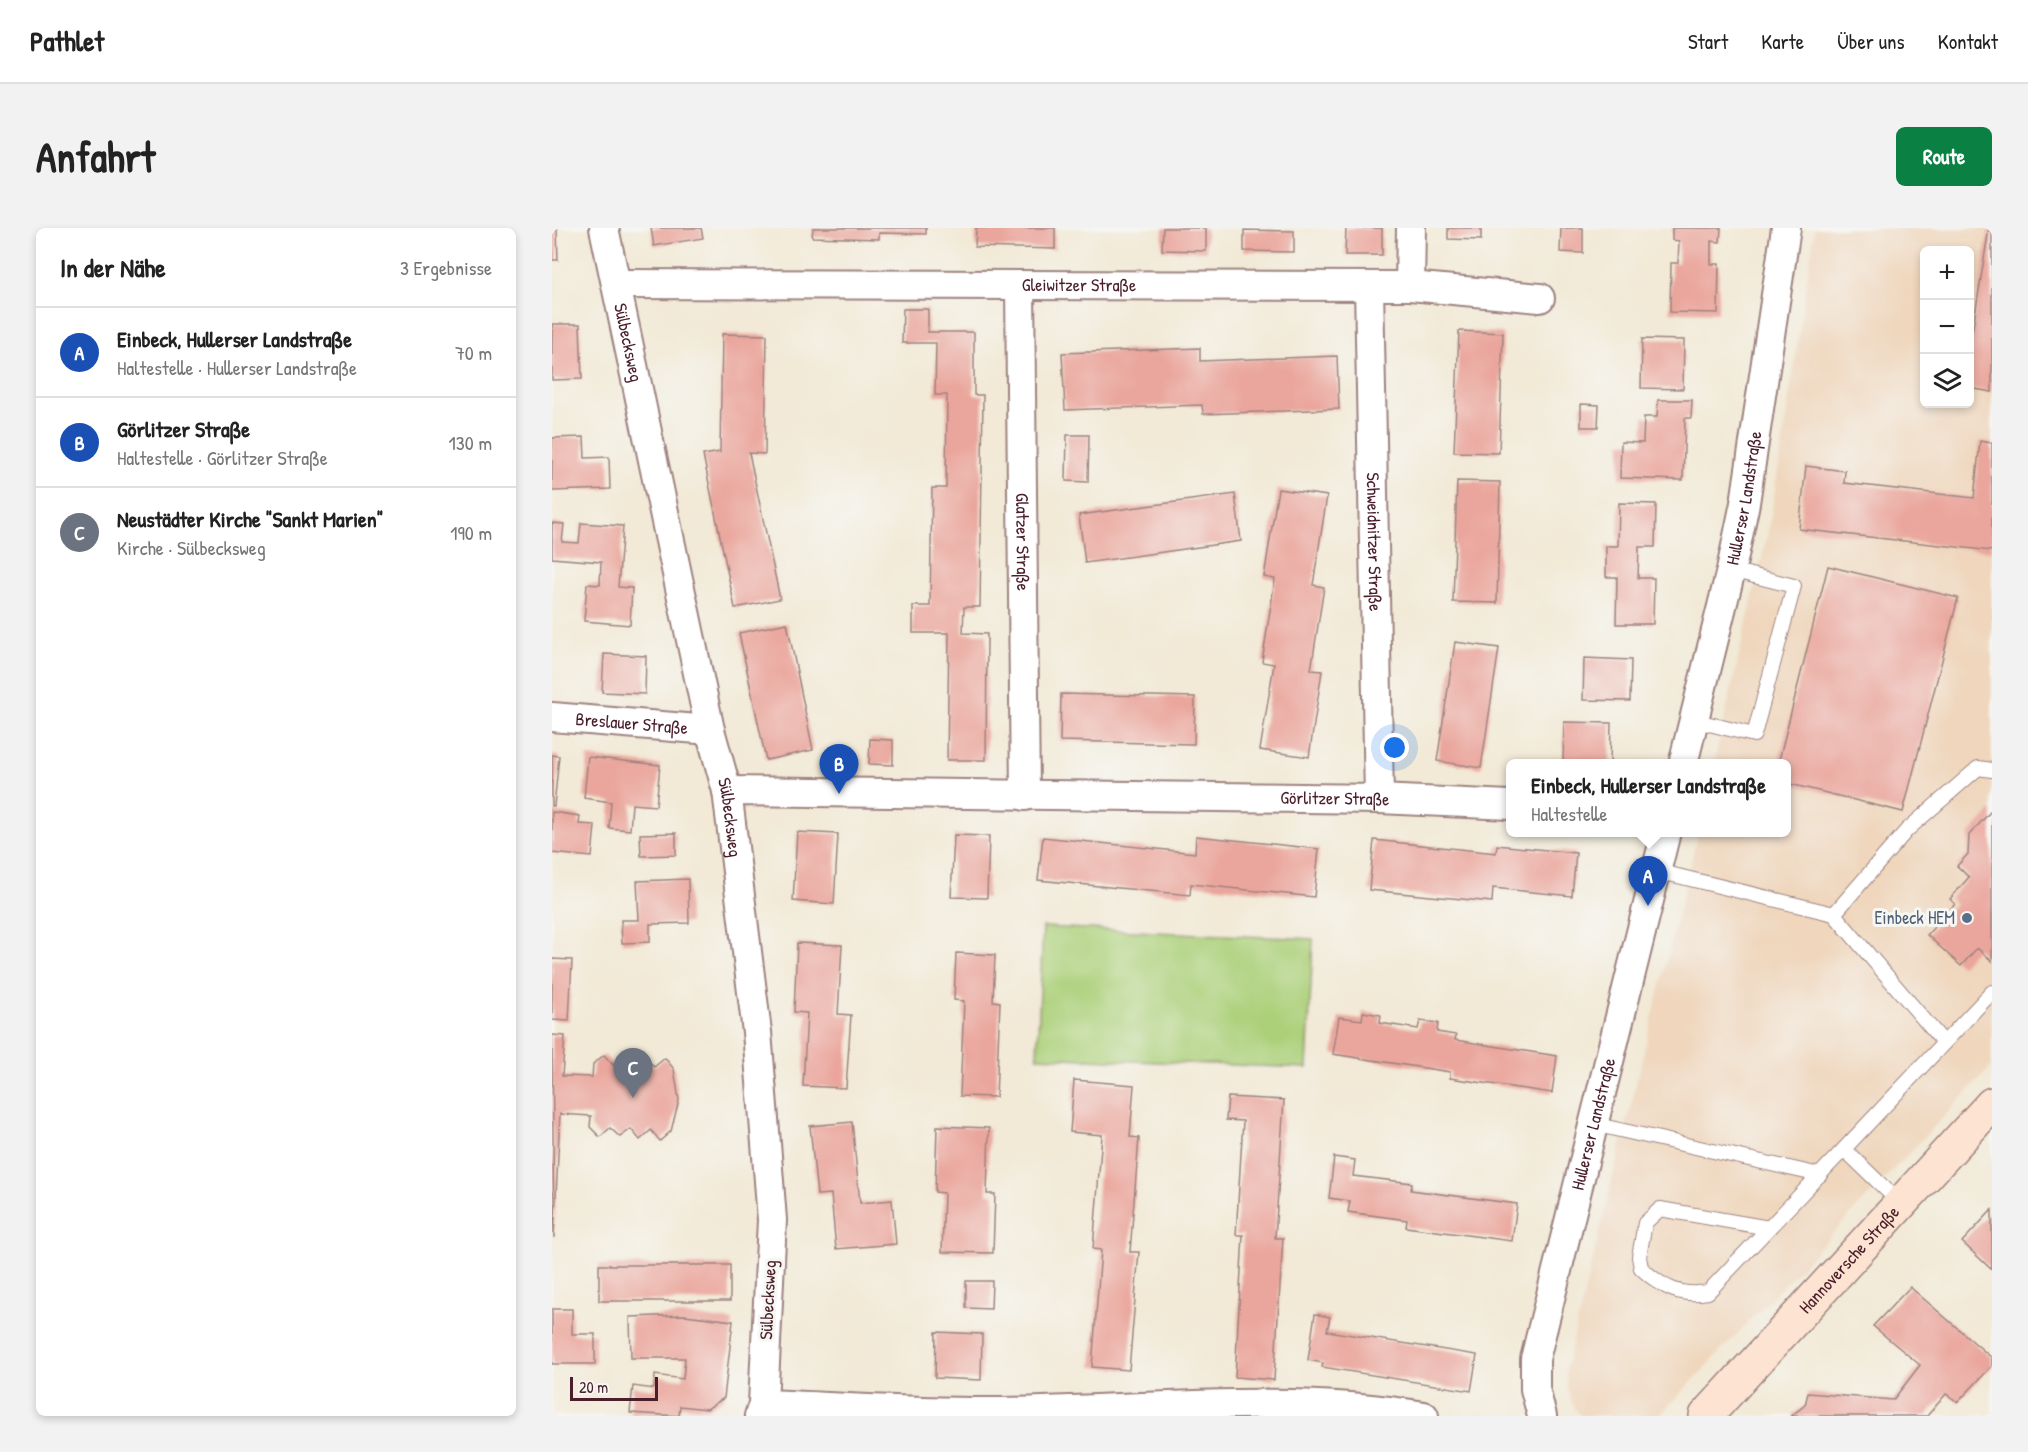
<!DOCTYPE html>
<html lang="de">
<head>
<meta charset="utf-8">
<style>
  body { margin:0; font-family:"Patrick Hand",sans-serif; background:#f2f2f2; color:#222 }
  .controls { position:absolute; right:18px; top:18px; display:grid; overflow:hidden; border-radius:9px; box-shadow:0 3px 9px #0003 }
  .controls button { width:54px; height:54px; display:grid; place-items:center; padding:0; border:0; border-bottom:2px solid #e0e0e0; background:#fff; color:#222; font:30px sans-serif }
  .scale { position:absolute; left:18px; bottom:15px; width:88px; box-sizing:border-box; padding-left:6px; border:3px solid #4a1f2b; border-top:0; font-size:16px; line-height:21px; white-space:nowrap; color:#4a1f2b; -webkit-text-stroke:4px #f6f6f2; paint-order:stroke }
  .you { position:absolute; left:843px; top:520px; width:21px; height:21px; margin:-15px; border:4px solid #fff; border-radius:50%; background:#1a73e8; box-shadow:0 0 0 9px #1a73e833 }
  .badge { display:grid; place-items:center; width:39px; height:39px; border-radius:50%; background:#0b8043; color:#fff; font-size:20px; font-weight:700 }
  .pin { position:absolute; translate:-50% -50px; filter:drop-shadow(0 2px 3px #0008) }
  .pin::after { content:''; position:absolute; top:32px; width:21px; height:18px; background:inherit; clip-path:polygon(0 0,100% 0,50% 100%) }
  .popup { position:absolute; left:954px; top:531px; width:285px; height:78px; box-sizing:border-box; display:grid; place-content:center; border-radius:9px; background:#fff; filter:drop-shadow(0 2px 4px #0005); font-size:20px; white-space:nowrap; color:#767676 }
  .popup b { font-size:22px; color:#222 }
  .popup::after { content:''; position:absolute; left:50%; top:100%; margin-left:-12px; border:12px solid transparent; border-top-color:#fff }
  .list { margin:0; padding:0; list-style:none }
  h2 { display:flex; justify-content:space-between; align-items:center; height:78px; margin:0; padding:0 24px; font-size:26px }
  h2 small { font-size:20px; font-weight:400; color:#767676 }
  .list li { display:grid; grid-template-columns:39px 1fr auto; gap:18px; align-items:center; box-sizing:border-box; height:90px; padding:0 24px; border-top:2px solid #e0e0e0 }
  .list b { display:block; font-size:22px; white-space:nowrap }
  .list p { margin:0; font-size:20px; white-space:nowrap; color:#767676 }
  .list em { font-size:20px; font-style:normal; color:#767676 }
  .icon { flex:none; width:33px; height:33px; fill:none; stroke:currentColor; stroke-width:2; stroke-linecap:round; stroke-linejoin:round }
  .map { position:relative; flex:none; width:1440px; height:1188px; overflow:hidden; border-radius:9px }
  header { display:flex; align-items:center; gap:36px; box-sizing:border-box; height:84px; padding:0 30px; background:#fff; border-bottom:2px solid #e0e0e0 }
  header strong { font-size:28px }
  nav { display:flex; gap:33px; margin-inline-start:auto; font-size:21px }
  .intro { display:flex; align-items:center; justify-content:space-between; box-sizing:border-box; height:144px; padding:0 36px }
  h1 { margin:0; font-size:42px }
  .button { padding:15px 27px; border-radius:9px; background:#0b8043; color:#fff; font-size:21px; font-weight:700 }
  main { display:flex; gap:36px; padding:0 36px }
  aside { flex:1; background:#fff; border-radius:9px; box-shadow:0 3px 9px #0003 }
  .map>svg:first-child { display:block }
</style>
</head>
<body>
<header>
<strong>Pathlet</strong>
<nav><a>Start</a><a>Karte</a><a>Über uns</a><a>Kontakt</a></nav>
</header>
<div class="intro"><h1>Anfahrt</h1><a class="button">Route</a></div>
<main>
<aside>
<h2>In der Nähe<small>3 Ergebnisse</small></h2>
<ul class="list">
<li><span class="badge" style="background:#1a4fb4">A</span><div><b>Einbeck, Hullerser Landstraße</b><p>Haltestelle · Hullerser Landstraße</p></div><em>70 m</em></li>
<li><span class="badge" style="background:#1a4fb4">B</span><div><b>Görlitzer Straße</b><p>Haltestelle · Görlitzer Straße</p></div><em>130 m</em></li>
<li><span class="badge" style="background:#6b7280">C</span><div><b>Neustädter Kirche &quot;Sankt Marien&quot;</b><p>Kirche · Sülbecksweg</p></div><em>190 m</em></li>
</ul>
</aside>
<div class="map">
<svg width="1440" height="1188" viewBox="0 0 1440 1188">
  <rect width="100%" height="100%" fill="#f6f6f2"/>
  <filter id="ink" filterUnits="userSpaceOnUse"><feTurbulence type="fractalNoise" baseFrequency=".0167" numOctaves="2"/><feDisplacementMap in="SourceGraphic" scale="12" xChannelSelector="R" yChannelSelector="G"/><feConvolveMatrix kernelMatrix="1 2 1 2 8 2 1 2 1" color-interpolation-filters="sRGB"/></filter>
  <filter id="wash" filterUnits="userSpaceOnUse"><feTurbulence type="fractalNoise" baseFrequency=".008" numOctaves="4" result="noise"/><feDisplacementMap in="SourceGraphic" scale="24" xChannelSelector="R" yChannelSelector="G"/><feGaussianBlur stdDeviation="1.35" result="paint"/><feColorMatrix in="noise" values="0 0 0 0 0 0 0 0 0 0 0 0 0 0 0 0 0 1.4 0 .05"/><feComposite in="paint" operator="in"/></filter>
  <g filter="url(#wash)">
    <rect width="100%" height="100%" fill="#f2e9d6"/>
    <path fill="#efd6bc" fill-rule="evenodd" d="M1263,0H1440V838L1109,1186L1105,1188H1030L1023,1182L1015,1160L1014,1140L1146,605L1234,604V536L1162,535L1218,295ZM1372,22H1418V176H1372Z"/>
    <path fill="#acd079" stroke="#7b7852" stroke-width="1.5" d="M491,699L761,711L755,840L485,829Z"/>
    <g id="blocks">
      <path fill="#eaa69c" d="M0,0H5L6,32H0Z
        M99,0H149L151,10L102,18Z
        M261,0H374V6L327,5V11L260,9Z
        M424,0H503V21L423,19Z
        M611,0H654V23L610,22Z
        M794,0H830V27H793Z
        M896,0H929V12L896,11Z
        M1009,0H1031V25L1008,24Z
        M1120,0H1169L1168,14L1159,13V36H1167L1166,85L1118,84L1119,35H1126L1127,13L1120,12Z
        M1437,0H1440V164L1418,160V118Z
        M692,2L742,3V24L692,23Z
        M351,81H376V104H422V167H431L428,379H412L411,405L435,406L434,532H395L397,405H361V378H378L380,260H394L395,167H383L384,115H350Z
        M0,96H28L30,151L0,152Z
        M907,103L951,105L947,225L902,224Z
        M170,106L215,107L213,226L197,225L228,371L183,380L151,227L168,224Z
        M1090,111L1132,112L1131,161L1089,160Z
        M648,120V133L785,128L787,181L651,186L650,177L513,182L510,125Z
        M1106,172H1140L1139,190H1133L1131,252L1068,250L1069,214L1091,215L1092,189H1105Z
        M1029,176L1047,177L1046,199H1029Z
        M515,207H537L536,254L514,253Z
        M32,209L33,230L57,229L58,261L0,263V210Z
        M1428,213L1440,215V323L1247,301L1254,238L1293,243L1292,255L1422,270Z
        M905,253L948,254L945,375L901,374Z
        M726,261L775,268L761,357L772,359L759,442L770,443L757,529L708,522L722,436L710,434L723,351L712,349Z
        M683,266L689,313L533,335L527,287Z
        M1067,275L1104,276L1103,319H1087L1086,350H1102L1101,396H1064L1065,349H1054V318H1066Z
        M0,295L12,296L10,314L27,315L29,295L71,298L66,359L80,360L78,397L32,393L35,356L48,357L49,334L0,330Z
        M1276,338L1406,370L1351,584L1234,555V536H1226Z
        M235,395L261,522L214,532L187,405Z
        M903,414L947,420L929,540L885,533Z
        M52,426L94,428L93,466L50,464Z
        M1032,430L1079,432L1078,473L1031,472Z
        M509,466L643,469L642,516L508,513Z
        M1012,494L1059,495L1058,536H1011Z
        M318,511L341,512V537L317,536Z
        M0,527L7,528L2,578H0Z
        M36,529L108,537L104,578L80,576L78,602L57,600L59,574L32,570Z
        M1440,582V733L1425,720L1409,738L1375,707L1403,676L1398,671L1417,649L1405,638L1416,626L1417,607Z
        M0,584L28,588L27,596L43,597L40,629L0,625Z
        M245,604L286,606L282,676L241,673Z
        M124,605V627L89,628L88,606Z
        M402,607L437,608L435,670L399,669Z
        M644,608L767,621L762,669L639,656L638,667L486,652L491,609L643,625Z
        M822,612L944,625L945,617L1024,625L1020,668L941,660L940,674L817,662Z
        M136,651L137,695L98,696V714L70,715L69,692H87L85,653Z
        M245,715L290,717L286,786L299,787L294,860L251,858L255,785L242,784Z
        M404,725L443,727L441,773L448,774L444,869L408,868L412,773L402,772Z
        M0,731L20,732L17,793L0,792Z
        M811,784L829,787L828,795L866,801L868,793L886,795L885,804L904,807L903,812L1005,828L1000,865L898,850V844L781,826L787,789L810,792Z
        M0,807L13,808L10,848L40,849L41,836L52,827L61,837L72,828L82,838L93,829L102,839L113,830L122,841L127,872L119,903L108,913L99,902L88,912L79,901L68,909L58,900L48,909L38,899L39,888L8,886L2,1010Z
        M522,852L582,857L578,909L587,910L578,1024H587L577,1142L540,1139L549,1022L541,1021L550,907L518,904Z
        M676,869L732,872L723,1010H731L722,1152L683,1149L691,1007H684L691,893L674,892Z
        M300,894L308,975L340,972L344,1016L284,1021L279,966L265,967L258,898Z
        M385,898L437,900L435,966H443L441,1025L390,1024L392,965L383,964Z
        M782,929L803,932L801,948L860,955L859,962L965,976L960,1013L854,999L855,992L796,984L798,973L777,970Z
        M1440,982V1039L1439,1041L1410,1014Z
        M47,1037H178V1073H47Z
        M414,1053H440L439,1081L414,1080Z
        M1358,1059L1440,1130V1138L1406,1174L1394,1166L1375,1188H1239L1253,1177L1256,1165L1341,1172L1368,1137L1321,1098Z
        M0,1081H20V1106H43V1136H0Z
        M763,1086L778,1089L775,1103L925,1127L919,1163L770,1139L771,1135L756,1132Z
        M133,1087L181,1093L172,1170L155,1181L128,1178L127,1188L78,1185L81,1158L102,1161L103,1147L131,1151L133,1130H79L78,1089Z
        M384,1104L430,1106L429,1152L383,1150Z"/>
    </g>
  </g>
  <g filter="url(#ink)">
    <use href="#blocks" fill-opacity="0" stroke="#9e8480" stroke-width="1.5"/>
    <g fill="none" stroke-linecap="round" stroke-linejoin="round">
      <defs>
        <path id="service" d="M1141,492L1202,507L1242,358L1179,342
          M1105,643L1282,686L1355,602L1426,540L1440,542
          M1282,686L1392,815
          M1041,896L1268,947
          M1348,975L1292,921L1440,764
          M1217,1000L1108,981L1093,995L1087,1029L1089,1040C1110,1059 1127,1069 1156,1064L1292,921"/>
        <g id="minor">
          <path id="s1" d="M52,0L158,502L175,563L205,804L217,953L220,992L211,1176L207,1188"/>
          <path id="s2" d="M65,56L858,58L988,70"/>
          <path id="s3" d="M817,58L827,571"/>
          <path d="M858,58L859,0"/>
          <path id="s4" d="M468,59L473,568"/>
          <path id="s5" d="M0,489L158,502"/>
          <path id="s6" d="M1131,536L1179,342L1193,275L1234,0"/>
          <path id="s7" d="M175,563L827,571L958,577"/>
          <path d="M211,1176C290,1179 371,1185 451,1184C591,1182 732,1164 872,1188"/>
          <path id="s8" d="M990,1188L983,1161V1131L1114,604"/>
        </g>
        <g id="secondary">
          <path id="s9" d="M1154,1188L1440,876"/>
        </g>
      </defs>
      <use href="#service" stroke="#9e8480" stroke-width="16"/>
      <use href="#minor" stroke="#9e8480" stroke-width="32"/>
      <use href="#secondary" stroke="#9e8480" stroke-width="36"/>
      <use href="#service" stroke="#fff" stroke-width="14"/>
      <use href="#minor" stroke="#fff" stroke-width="28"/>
      <use href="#secondary" stroke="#fde3d1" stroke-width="33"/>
    </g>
  </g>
  <circle fill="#5c6f8a" stroke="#f6f6f2" stroke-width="2" cx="1415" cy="690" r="6"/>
  <g text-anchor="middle" stroke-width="6" stroke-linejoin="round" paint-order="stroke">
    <g font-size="18" fill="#4a1f2b" stroke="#f6f6f2">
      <text dy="6" stroke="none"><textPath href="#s2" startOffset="462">Gleiwitzer Straße</textPath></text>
      <text dy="6" stroke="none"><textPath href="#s1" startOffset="117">Sülbecksweg</textPath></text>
      <text dy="6" stroke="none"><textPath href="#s6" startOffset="273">Hullerser Landstraße</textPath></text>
      <text dy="6" stroke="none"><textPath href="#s4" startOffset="255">Glatzer Straße</textPath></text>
      <text dy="6" stroke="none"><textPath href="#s3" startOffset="256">Schweidnitzer Straße</textPath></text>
      <text dy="6" stroke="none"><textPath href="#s5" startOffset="80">Breslauer Straße</textPath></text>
      <text dy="6" stroke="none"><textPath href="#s7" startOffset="608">Görlitzer Straße</textPath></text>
      <text dy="6" stroke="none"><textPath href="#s1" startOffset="603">Sülbecksweg</textPath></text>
      <text dy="6" stroke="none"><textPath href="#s8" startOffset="300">Hullerser Landstraße</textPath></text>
      <text dy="6" stroke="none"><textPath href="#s9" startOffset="212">Hannoversche Straße</textPath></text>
      <text transform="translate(216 1072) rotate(-87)" y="6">Sülbecksweg</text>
    </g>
    <g font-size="18" fill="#4e5e75" stroke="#f6f6f2" text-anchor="end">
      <text x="1403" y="696">Einbeck HEM</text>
    </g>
  </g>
</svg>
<div class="controls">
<button>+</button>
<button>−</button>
<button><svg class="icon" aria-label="layers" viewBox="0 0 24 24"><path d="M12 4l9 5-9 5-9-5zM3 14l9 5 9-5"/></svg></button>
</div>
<div class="scale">20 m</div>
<div class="you"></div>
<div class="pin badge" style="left:1096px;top:678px;background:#1a4fb4">A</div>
<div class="popup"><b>Einbeck, Hullerser Landstraße</b>Haltestelle</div>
<div class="pin badge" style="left:287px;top:566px;background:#1a4fb4">B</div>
<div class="pin badge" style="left:81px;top:870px;background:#6b7280">C</div>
</div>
</main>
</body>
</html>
